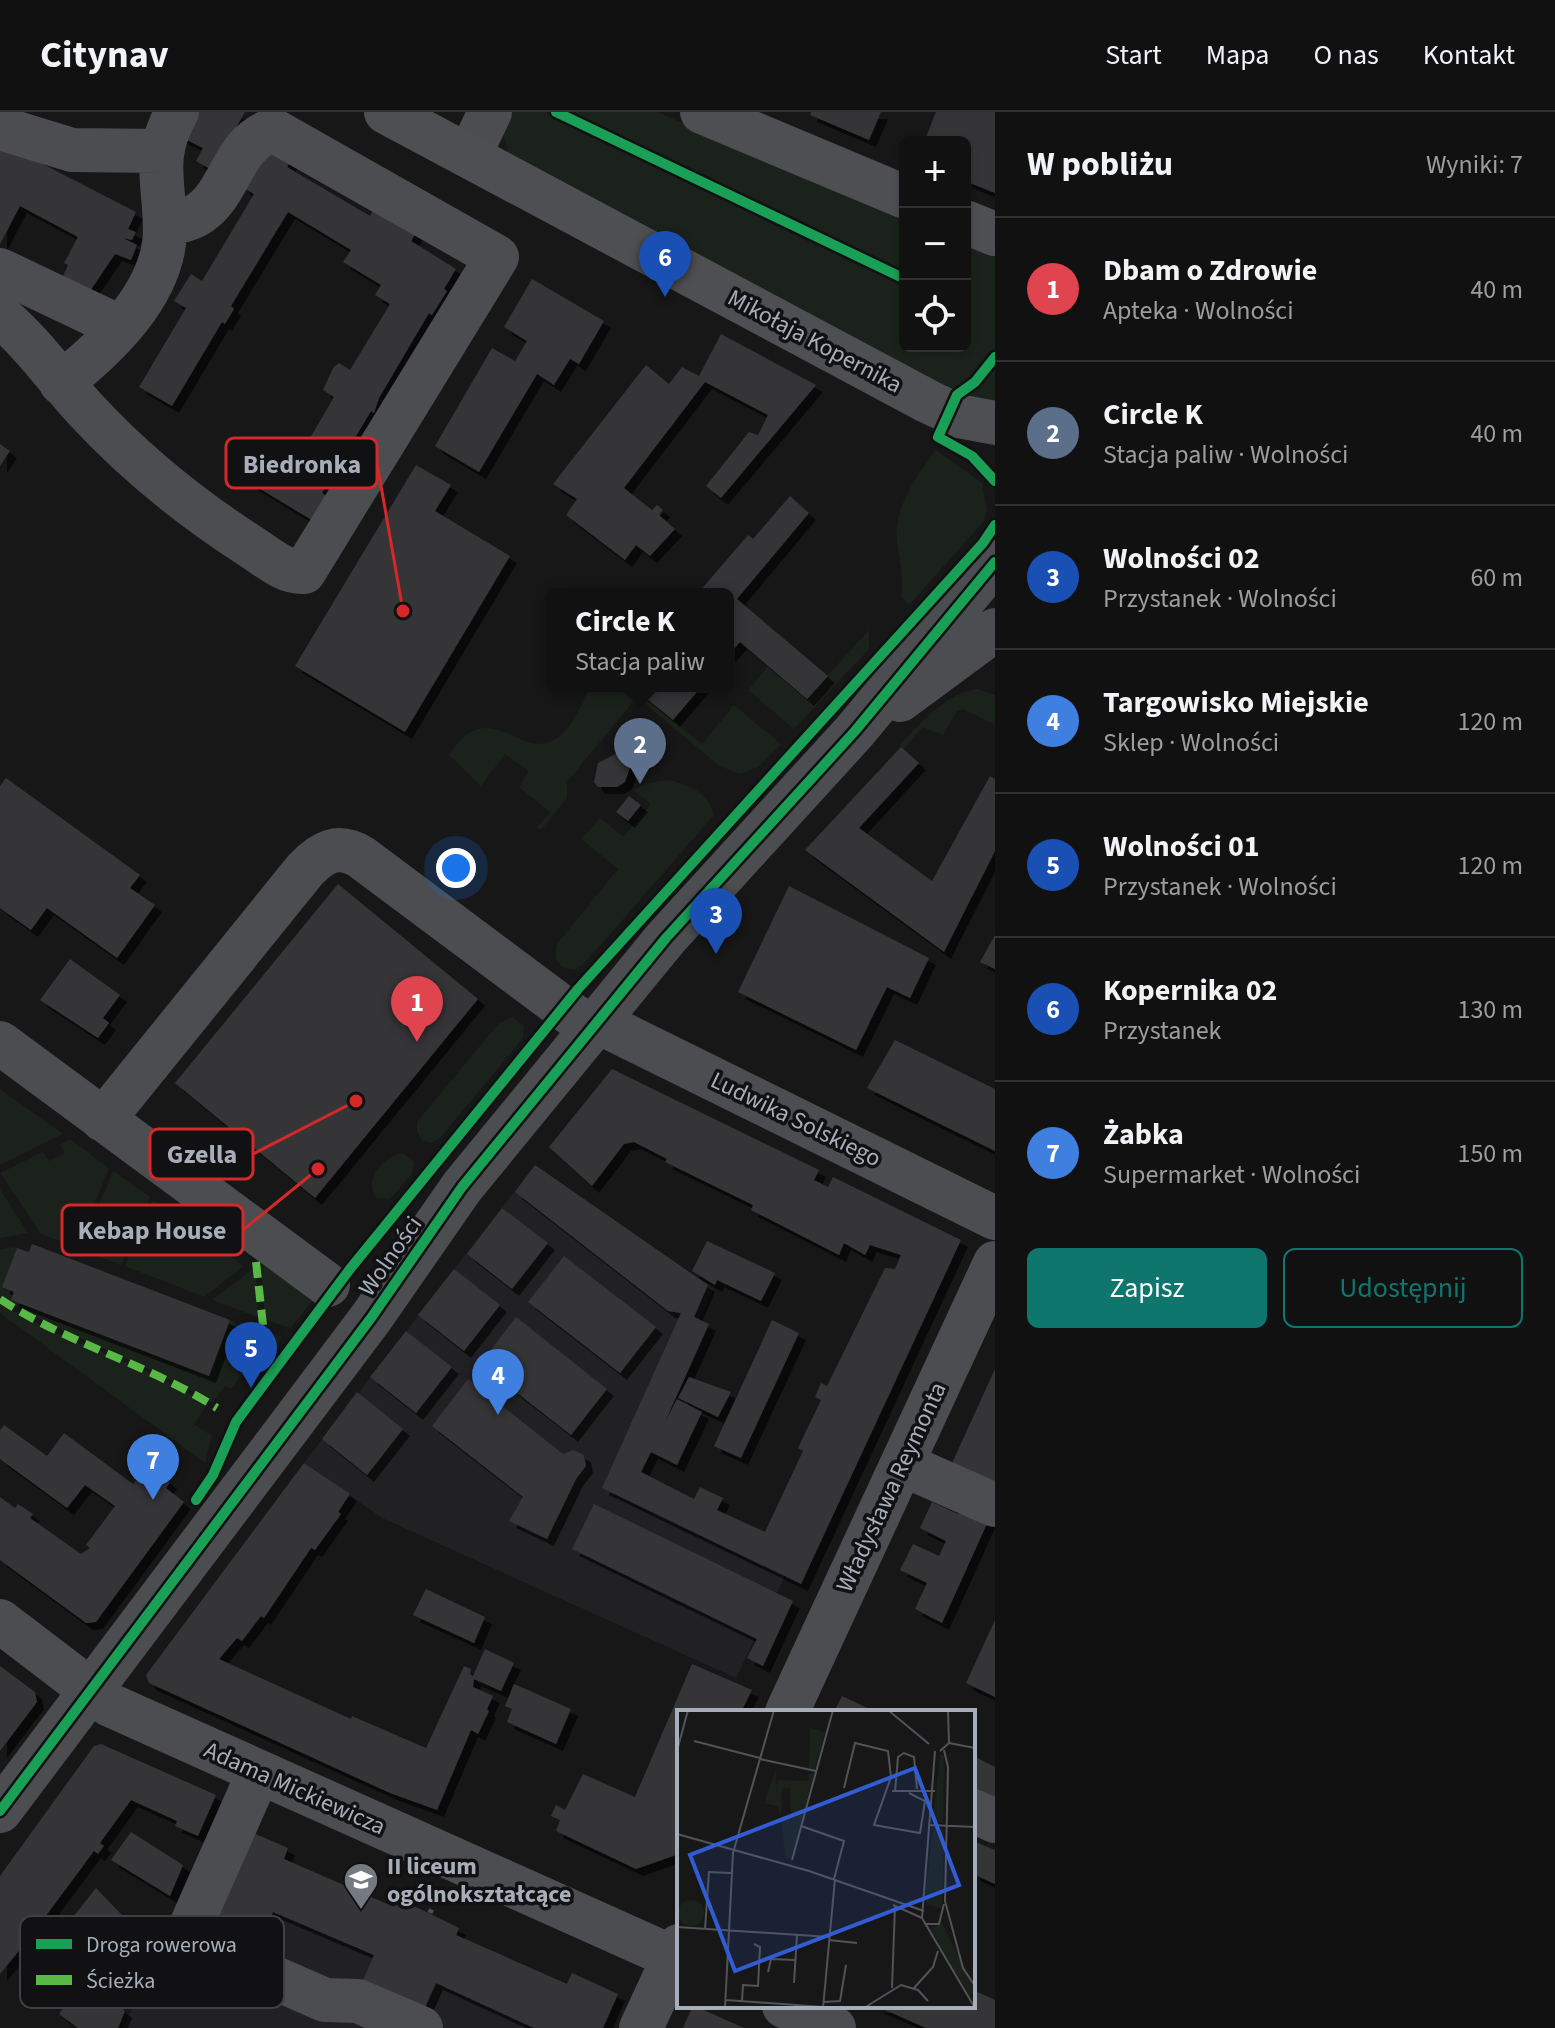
<!DOCTYPE html>
<html lang="pl">
<head>
<meta charset="utf-8">
<style>
  body { margin:0; font-family:"Source Sans 3",sans-serif; background:#1a1a1a; color:#f1f3f6 }
  .controls { position:absolute; right:24px; top:24px; display:grid; overflow:hidden; border-radius:12px; box-shadow:0 2px 6px #0004 }
  .controls button { width:72px; height:72px; display:grid; place-items:center; padding:0; border:0; border-bottom:2px solid #303131; background:#111; color:#f1f3f6; font:40px sans-serif }
  .you { position:absolute; left:456px; top:756px; width:28px; height:28px; margin:-20px; border:6px solid #fff; border-radius:50%; background:#1a73e8; box-shadow:0 0 0 12px #1a73e833 }
  .badge { display:grid; place-items:center; width:52px; height:52px; border-radius:50%; background:#0f766e; color:#fff; font-size:26px; font-weight:700 }
  .pin { position:absolute; translate:-50% -66px; filter:drop-shadow(0 2px 4px #0008) }
  .pin::after { content:''; position:absolute; top:42px; width:28px; height:24px; background:inherit; clip-path:polygon(0 0,100% 0,50% 100%) }
  .popup { position:absolute; left:546px; top:476px; width:188px; height:104px; box-sizing:border-box; display:grid; place-content:center; border-radius:12px; background:#111; filter:drop-shadow(0 2px 6px #0005); font-size:26px; white-space:nowrap; color:#9c9d9f }
  .popup b { font-size:30px; color:#f1f3f6 }
  .popup::after { content:''; position:absolute; left:50%; top:100%; margin-left:-16px; border:16px solid transparent; border-top-color:#111 }
  .list { margin:0; padding:0; list-style:none }
  h2 { display:flex; justify-content:space-between; align-items:center; height:104px; margin:0; padding:0 32px; font-size:34px }
  h2 small { font-size:26px; font-weight:400; color:#9c9d9f }
  .list li { display:grid; grid-template-columns:52px 1fr auto; gap:24px; align-items:center; box-sizing:border-box; height:144px; padding:0 32px; border-top:2px solid #303131 }
  .list b { display:block; font-size:30px; white-space:nowrap }
  .list p { margin:0; font-size:26px; white-space:nowrap; color:#9c9d9f }
  .list em { font-size:26px; font-style:normal; color:#9c9d9f }
  .actions { display:flex; gap:16px; padding:24px 32px }
  .actions a { flex:1; padding:18px 0; border:2px solid #0f766e; border-radius:12px; text-align:center; font-size:28px; color:#0f766e }
  .actions .main { background:#0f766e; color:#fff }
  .icon { flex:none; width:44px; height:44px; fill:none; stroke:currentColor; stroke-width:2; stroke-linecap:round; stroke-linejoin:round }
  .map { position:relative; flex:none; width:995px; height:1916px; overflow:hidden }
  header { display:flex; align-items:center; gap:48px; box-sizing:border-box; height:112px; padding:0 40px; background:#111; border-bottom:2px solid #303131 }
  header strong { font-size:38px }
  nav { display:flex; gap:44px; margin-inline-start:auto; font-size:28px }
  main { display:flex }
  aside { flex:1; background:#111 }
  .map>svg:first-child { display:block }
</style>
</head>
<body>
<header>
<strong>Citynav</strong>
<nav><a>Start</a><a>Mapa</a><a>O nas</a><a>Kontakt</a></nav>
</header>
<main>
<div class="map">
<svg width="995" height="1916" viewBox="0 0 995 1916">
  <defs>
    <filter id="shadow"><feDropShadow dx="7" dy="7" stdDeviation="0" flood-color="#0009"/></filter>
  </defs>
  <rect width="100%" height="100%" fill="#171717"/>
  <path fill="#212124" d="M535,1053L713,1177L632,1359L798,1437L736,1566L382,1406L304,1351Z
    M221,1707L284,1747L394,1795L398,1789L418,1796L459,1816L457,1823L567,1872L572,1861L618,1882L603,1916H123Z"/>
  <path fill="#1b221b" d="M508,0H657L905,103V234H965V128L995,140V293L961,286L509,44L502,17Z
    M936,338L982,371L987,398L984,409L909,493L901,485C905,466 899,448 897,429C894,393 916,366 936,338Z
    M869,518V537L794,617L748,578L768,554L807,586Z
    M592,574H631L702,632L734,593L781,632L758,655L739,662L718,653L637,585L567,670V686L541,718L537,715L550,700L519,675L529,659L505,642L481,674L449,643C491,579 520,652 557,626C573,615 582,590 592,574Z
    M977,577L995,583V613L963,597L957,599L943,623L923,615L904,637L900,633C919,613 947,580 977,577Z
    M669,668C689,673 710,681 714,703L584,852L574,858L562,855L555,846L557,832L618,757L581,727L600,706L624,725L651,692L633,678L649,671Z
    M513,905L524,914L523,926L440,1026L431,1031L422,1028L417,1020V1010L499,911Z
    M0,977L63,1022L0,1053Z
    M70,1027L109,1056L77,1135L41,1122L0,1061L43,1040L49,1049L65,1041L60,1032Z
    M402,1041L414,1050L412,1062L390,1087L376,1086C363,1069 383,1044 402,1041Z
    M113,1059L150,1085L121,1153L80,1137Z
    M0,1077L28,1121L0,1126Z
    M153,1088L244,1154L204,1185L125,1154Z
    M14,1135L17,1136L2,1175L14,1180L12,1188L209,1263L230,1208L235,1210L249,1253L231,1277L225,1274L212,1291C145,1249 68,1226 0,1185V1137Z
    M274,1147L319,1180L291,1216L265,1208L261,1154Z
    M256,1156L258,1205L212,1188L250,1159Z
    M0,1190C65,1233 144,1249 207,1293L194,1312L212,1324L205,1351L0,1201Z
    M244,1211L282,1225L264,1255L258,1257Z"/>
  <path fill="#353537" filter="url(#shadow)" d="M189,0H245L212,58L196,49L203,36L177,23Z
    M811,0H881L869,28L810,3Z
    M936,0H995V81L965,69V30H924Z
    M0,30L136,100L128,117L136,120L132,128L123,126L137,133L131,148L115,142L90,179L63,164L68,153L64,151L78,125L20,94L0,132Z
    M267,32L292,47L287,55L370,104L376,93L418,118L411,129L456,157L444,177L447,179L432,203L429,201L379,286L374,301L371,299L322,381L330,386L315,410L247,369L268,334L296,350L334,285L323,278L333,256L339,251L350,258L390,192L375,183L381,173L343,150L351,138L288,100L231,194L234,197L225,212L222,210L172,294L139,275L186,196L174,189L191,162L202,169L254,82L242,75Z
    M532,167L604,209L579,252L570,247L554,273L537,262L479,360L435,334L492,236L515,249L527,229L504,215Z
    M721,222L816,273L721,386L706,374L749,320L758,323L768,303L705,270L624,376L652,398L657,393L663,398L659,403L675,417L650,444L636,433L625,448L566,403L577,387L553,372L646,253L669,272L682,255L699,264Z
    M0,332L10,339L0,354Z
    M416,353L451,373L435,399L510,444L405,620L295,554Z
    M790,384L809,401L737,487L828,564L807,587L740,530L728,544V482L699,480L748,423L753,427Z
    M631,574H702L673,608Z
    M901,635L919,651L859,716L932,769L990,664L995,667V739L944,840L805,738Z
    M619,640L630,647L631,653L625,670L617,675H598L594,670L598,651Z
    M6,666L140,763L130,776L155,793L117,846L47,796L31,818L0,796V674Z
    M629,684L641,693L628,709L616,700Z
    M338,772L478,887L315,1086L175,971Z
    M789,774L929,846L910,886L887,875L856,938L738,880Z
    M995,823V857L980,850Z
    M70,847L120,883L103,906L109,911L98,926L40,888Z
    M895,928L995,977V1039L867,976Z
    M612,957L819,1058L814,1068L828,1075L833,1065L961,1128L801,1472L602,1376L681,1201L668,1199L515,1080L535,1053L708,1173L694,1205L709,1212L664,1312L677,1287L702,1300L677,1353L651,1340L641,1360L694,1387L700,1375L723,1386L717,1398L765,1420L803,1339L798,1336L821,1288L815,1285L821,1271L827,1274L885,1156L895,1157L901,1143L870,1133L865,1143L844,1131L839,1143L751,1098L753,1093L665,1050L667,1047L634,1030L624,1032L592,1074L549,1035Z
    M502,1096L548,1131L512,1177L467,1142Z
    M707,1129L775,1161L761,1189L717,1168L715,1173L692,1159Z
    M32,1132L230,1208L209,1264L11,1188L14,1180L2,1175L17,1136L29,1140Z
    M564,1144L656,1215L620,1261L528,1190Z
    M454,1157L500,1193L464,1239L418,1203Z
    M516,1205L607,1277L571,1323L480,1252Z
    M772,1208L799,1221L741,1346L714,1334Z
    M406,1219L452,1255L416,1301L370,1265Z
    M995,1257V1381L948,1360Z
    M689,1265L731,1280L718,1305L678,1286Z
    M468,1267L563,1342L573,1338L584,1343L586,1354L576,1367L547,1427L509,1409L523,1385L432,1314Z
    M357,1280L403,1317L367,1363L322,1327Z
    M4,1313L47,1344L64,1321L133,1372L148,1353L170,1370L166,1376L184,1390L96,1510L86,1511L0,1448V1385L15,1396L18,1392L33,1402L30,1406L81,1442L90,1436L86,1433L115,1394L85,1373L67,1396L0,1347V1318Z
    M304,1351L350,1382L338,1400L341,1402L315,1438L311,1436L264,1506L261,1504L242,1529L237,1526L219,1547L351,1607L352,1604L426,1636L464,1554L471,1557L470,1562L473,1564L485,1537L514,1551L501,1579L474,1567L473,1575L493,1584L487,1597L489,1599L478,1622L471,1618L437,1698L390,1681L149,1571L146,1563Z
    M932,1390L958,1402L962,1393L990,1405L942,1511L915,1497L927,1471L900,1458L913,1432L939,1444L946,1429L920,1416Z
    M594,1392L793,1489L763,1554L747,1546L757,1527L572,1437Z
    M426,1477L485,1505L474,1531L413,1503Z
    M995,1508V1585L966,1571Z
    M692,1552L752,1578L741,1600H679V1736L676,1743L636,1757L556,1719L560,1708L551,1704L556,1693L565,1698L583,1662L635,1685Z
    M0,1554L35,1580L37,1590L0,1639Z
    M514,1572L571,1597L556,1632L507,1610L512,1597L505,1594Z
    M842,1584L876,1600H834Z
    M101,1632L216,1683L198,1724L175,1714L177,1709L131,1688L100,1731L104,1734L98,1742L94,1739L45,1805L50,1809L45,1816L40,1813L0,1862V1764L94,1634Z
    M973,1644L995,1655V1687L973,1677Z
    M242,1716L288,1736L284,1747L394,1795L398,1789L418,1796L459,1816L456,1823L567,1872L572,1861L618,1882L603,1916H534L436,1871L422,1902L360,1875L374,1843L273,1800L255,1843L227,1831L231,1822L202,1809Z
    M131,1720L183,1753L170,1784L111,1748Z
    M973,1729L995,1738V1772L973,1762Z
    M96,1776L148,1830L130,1864L110,1845L114,1842L73,1805Z
    M83,1861L94,1869L92,1873L125,1899L118,1916H78L59,1902L74,1881L69,1878Z
    M973,1878L995,1888V1916H926L876,1894H973Z
    M697,1895L744,1916H683L691,1898Z"/>
  <g fill="none" stroke-linecap="round" stroke-linejoin="round">
    <path stroke="#4d4e52" stroke-width="5" stroke-dasharray="4 6" stroke-linecap="butt" d="M430,1801L436,1786"/>
    <path stroke="#4b4d50" stroke-width="44" d="M0,16L72,38L160,39
      M469,44L490,0
      M0,158L120,215
      M0,204C33,231 57,267 86,298C134,350 191,396 250,434C266,444 284,461 304,460L497,145L273,18C232,31 232,79 200,101C191,108 176,110 165,113
      M61,271C107,235 164,181 165,119C165,70 151,46 177,0
      M900,588L995,518
      M596,909L995,1106
      M0,931L328,1173
      M103,1008L305,758C322,740 338,731 361,745L590,916
      M902,1352L995,1393
      M0,1509L110,1593L679,1848
      M787,1600L995,1151
      M259,1660L185,1827L325,1888L358,1889L421,1916
      M0,1699L371,1206L462,1075L666,826L855,619L995,450
      M973,1699L995,1709
      M784,1894L834,1916
      M641,1916L679,1834"/>
    <path stroke="#4e4f52" stroke-width="44" d="M386,0L927,289L958,304L995,311
      M702,0L905,85
      M965,110L995,122"/>
    <path stroke="#58b947" stroke-width="8" stroke-dasharray="16 8" stroke-linecap="butt" d="M256,1150L263,1213
      M0,1187C68,1232 148,1252 217,1296"/>
    <defs>
      <path id="cycleway" d="M556,0L905,167
        M995,245L975,270L957,283L938,325L972,344L995,369
        M196,1388L213,1363L236,1310L270,1264L350,1157L578,877L983,431L995,413
        M0,1699L371,1206L462,1075L666,826L855,619L995,450"/>
    </defs>
    <use href="#cycleway" stroke="#111113" stroke-width="15"/>
    <use href="#cycleway" stroke="#1a9f57" stroke-width="10"/>
  </g>
  <defs>
    <symbol id="school-pin" viewBox="-11 -11 22 30"><path d="M0 17L-7.5 6A9.5 9.5 0 1 1 7.5 6Z" fill="#757981" stroke="#111113"/><path d="M0-5L7-2L0 1L-7-2ZM-4 1L0 2.5L4 1V4Q0 6-4 4Z" fill="#fff"/></symbol>
  </defs>
  <g fill-rule="evenodd">
    <use href="#school-pin" x="341" y="1748" width="40" height="54"/>
  </g>
  <g text-anchor="middle" stroke-width="7" stroke-linejoin="round" paint-order="stroke">
    <g font-size="24" fill="#a7aeba" stroke="#111113">
      <text transform="translate(815 229) rotate(28)" y="8">Mikołaja Kopernika</text>
      <text transform="translate(796 1007) rotate(26)" y="8">Ludwika Solskiego</text>
      <text transform="translate(390 1144) rotate(-55)" y="8">Wolności</text>
      <text transform="translate(891 1375) rotate(-65)" y="8">Władysława Reymonta</text>
      <text transform="translate(295 1676) rotate(24)" y="8">Adama Mickiewicza</text>
    </g>
    <g font-size="24" font-weight="bold" fill="#a7aeba" stroke="#111113" text-anchor="start">
      <text x="387" y="1762">II liceum<tspan x="387" dy="28">ogólnokształcące</tspan></text>
    </g>
  </g>
  <g transform="translate(677 1598)">
    <rect width="298" height="298" fill="#171717"/>
    <path d="M133,18L148,22L138,59H132ZM263,44L267,45L266,113L256,110ZM99,59L100,94V70L132,71V63L137,64L114,149L108,147L104,107L114,106L113,78L105,79L104,106L100,96L87,93ZM265,118L267,120L265,198L250,195L248,188L256,119ZM1 203a13 13 0 1 1 26 0a13 13 0 1 1-26 0ZM265,213L298,279L294,288L253,219Z" fill="#1b221b"/>
    <path fill="none" stroke="#515358" stroke-width="2" d="M211,0L252,34M17,31L83,48M272,33L298,38M267,40L271,57L268,191L286,258L298,276M0,41L11,0M258,41L245,208L298,298M263,41L272,33L271,0M83,49L139,61M167,78L178,33L211,41L214,67L197,115L243,123L248,91L232,83M215,81H258M218,82L221,47L227,43L237,47L240,79M253,115L298,117M124,116L167,131L157,169M0,124L132,161L247,201M115,150L156,0M216,195L245,208M248,214H262L267,194M0,217L153,227M28,219L32,162L55,163M152,230L180,233M91,262L94,249L119,250M117,273L120,225M215,278L218,196M237,278L256,257L261,241M49,290L146,297M65,291L66,275L81,276L83,237L77,234M147,292L163,291L169,255M48,298L56,143L97,0M146,298L158,169M187,298L224,275L241,280L251,291"/>
    <path fill="#325cd4" fill-opacity="0.15" stroke="#325cd4" stroke-width="4" d="M238,58L282,175L58,261L13,145Z"/>
    <rect width="298" height="298" fill="none" stroke="#a7aeba" stroke-width="4"/>
  </g>
  <rect x="20" y="1804" width="264" height="92" rx="12" fill="#111113" stroke="#3e4045" stroke-width="2"/>
  <rect x="36" y="1827" width="36" height="10" fill="#1a9f57"/>
  <rect x="36" y="1863" width="36" height="10" fill="#58b947"/>
  <g font-size="22" fill="#a7aeba">
    <text x="86" y="1840">Droga rowerowa</text>
    <text x="86" y="1876">Ścieżka</text>
  </g>
  <path fill="none" stroke="#d62828" stroke-width="3" d="M403 499L377 351M356 989L253 1042M318 1057L243 1118"/>
  <g fill="#d62828" stroke="#111113" stroke-width="3">
    <circle cx="403" cy="499" r="8"/>
    <circle cx="356" cy="989" r="8"/>
    <circle cx="318" cy="1057" r="8"/>
  </g>
  <g fill="#111113" stroke="#d62828" stroke-width="3">
    <rect x="226" y="326" width="151" height="50" rx="8"/>
    <rect x="150" y="1017" width="103" height="50" rx="8"/>
    <rect x="62" y="1093" width="181" height="50" rx="8"/>
  </g>
  <g font-size="26" text-anchor="middle" font-weight="bold" fill="#a7aeba">
    <text x="302" y="361">Biedronka</text>
    <text x="202" y="1051">Gzella</text>
    <text x="152" y="1127">Kebap House</text>
  </g>
</svg>
<div class="controls">
<button>+</button>
<button>−</button>
<button><svg class="icon" aria-label="locate" viewBox="0 0 24 24"><circle cx="12" cy="12" r="6"/><path d="M12 2v4M12 18v4M2 12h4M18 12h4"/></svg></button>
</div>
<div class="you"></div>
<div class="pin badge" style="left:417px;top:930px;background:#e0444e">1</div>
<div class="pin badge" style="left:640px;top:672px;background:#5c6f8a">2</div>
<div class="popup"><b>Circle K</b>Stacja paliw</div>
<div class="pin badge" style="left:716px;top:842px;background:#1a4fb4">3</div>
<div class="pin badge" style="left:498px;top:1303px;background:#3f7fe0">4</div>
<div class="pin badge" style="left:251px;top:1276px;background:#1a4fb4">5</div>
<div class="pin badge" style="left:665px;top:185px;background:#1a4fb4">6</div>
<div class="pin badge" style="left:153px;top:1388px;background:#3f7fe0">7</div>
</div>
<aside>
<h2>W pobliżu<small>Wyniki: 7</small></h2>
<ul class="list">
<li><span class="badge" style="background:#e0444e">1</span><div><b>Dbam o Zdrowie</b><p>Apteka · Wolności</p></div><em>40 m</em></li>
<li><span class="badge" style="background:#5c6f8a">2</span><div><b>Circle K</b><p>Stacja paliw · Wolności</p></div><em>40 m</em></li>
<li><span class="badge" style="background:#1a4fb4">3</span><div><b>Wolności 02</b><p>Przystanek · Wolności</p></div><em>60 m</em></li>
<li><span class="badge" style="background:#3f7fe0">4</span><div><b>Targowisko Miejskie</b><p>Sklep · Wolności</p></div><em>120 m</em></li>
<li><span class="badge" style="background:#1a4fb4">5</span><div><b>Wolności 01</b><p>Przystanek · Wolności</p></div><em>120 m</em></li>
<li><span class="badge" style="background:#1a4fb4">6</span><div><b>Kopernika 02</b><p>Przystanek</p></div><em>130 m</em></li>
<li><span class="badge" style="background:#3f7fe0">7</span><div><b>Żabka</b><p>Supermarket · Wolności</p></div><em>150 m</em></li>
</ul>
<div class="actions"><a class="main">Zapisz</a><a>Udostępnij</a></div>
</aside>
</main>
</body>
</html>
